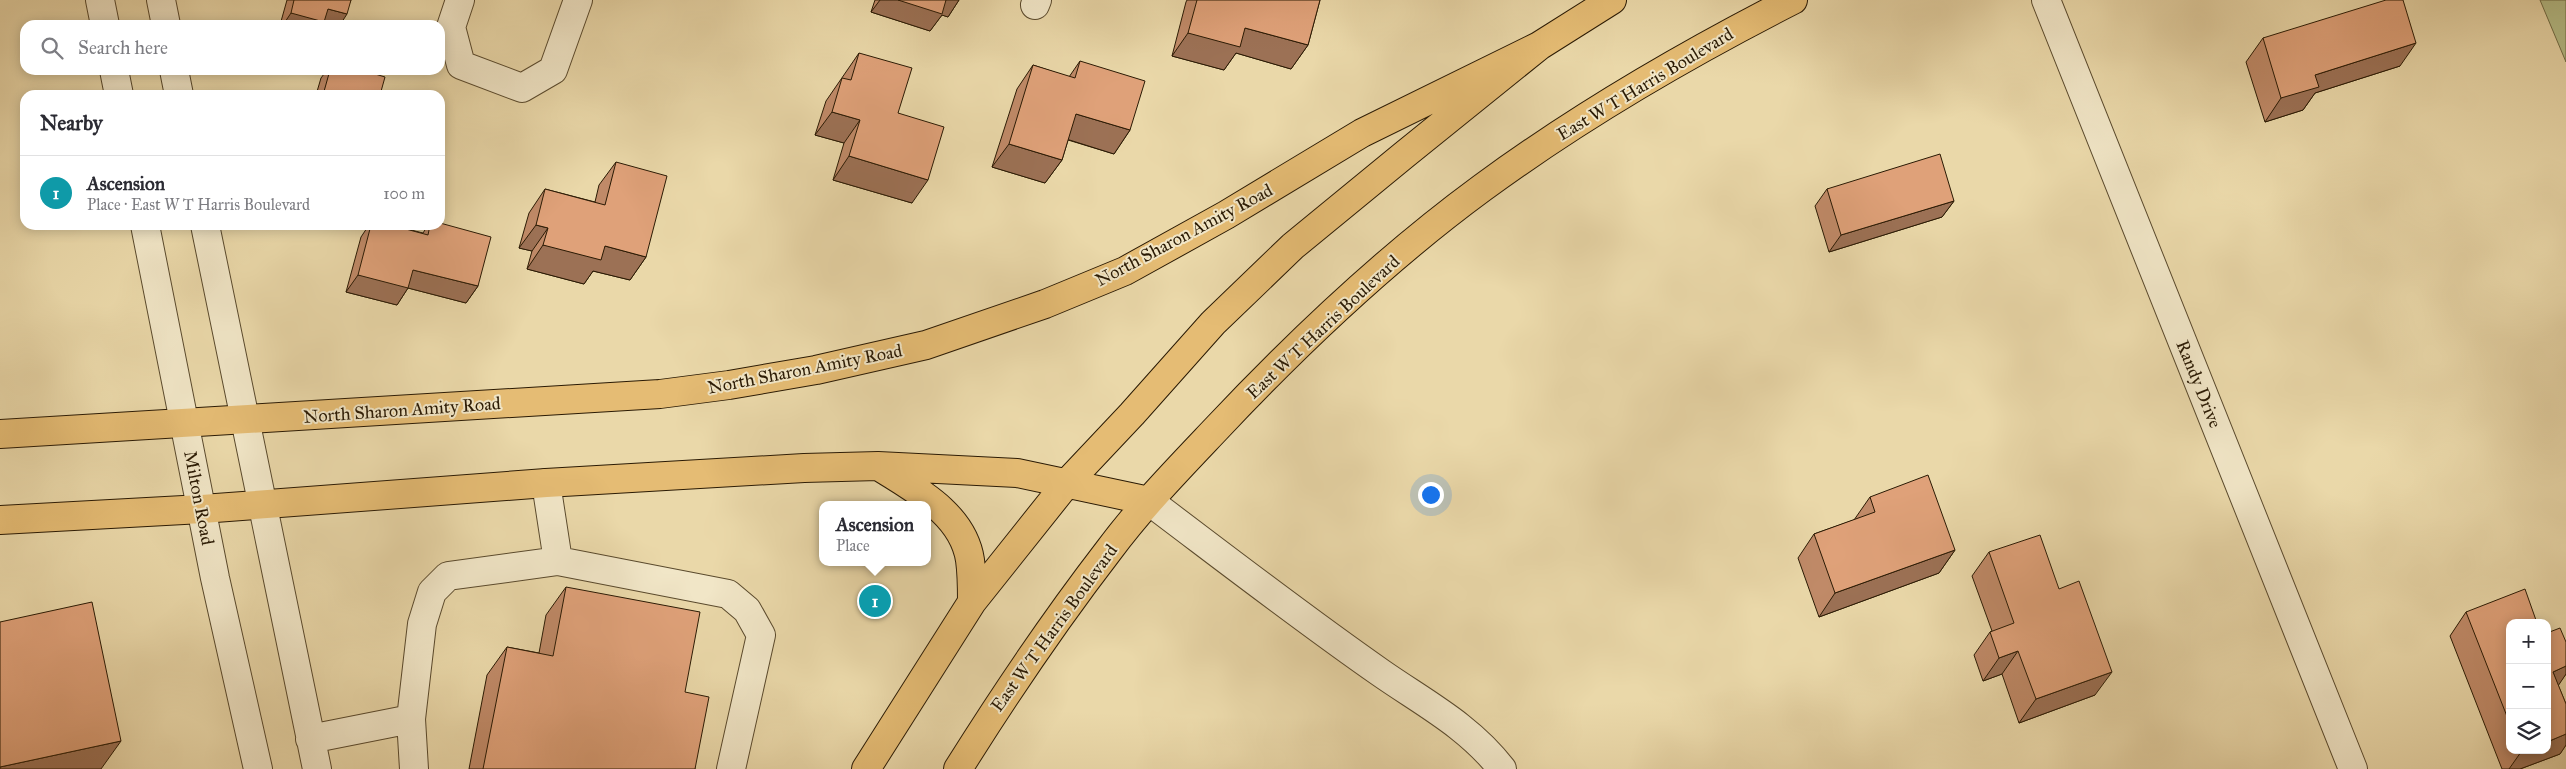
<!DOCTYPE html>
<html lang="en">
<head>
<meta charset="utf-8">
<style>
  body { margin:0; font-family:"IM FELL Great Primer",serif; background:#f2f2f3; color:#2b2b33 }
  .controls { position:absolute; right:15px; bottom:15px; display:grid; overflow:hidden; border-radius:10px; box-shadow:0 2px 12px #0003 }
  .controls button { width:45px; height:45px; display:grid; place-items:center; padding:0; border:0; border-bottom:1px solid #e1e1e2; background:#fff; color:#2b2b33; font:25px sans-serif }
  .you { position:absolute; left:1430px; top:494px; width:18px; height:18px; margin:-12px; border:4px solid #fff; border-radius:50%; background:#1a73e8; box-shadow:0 0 0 8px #1a73e833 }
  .badge { display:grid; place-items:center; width:32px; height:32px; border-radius:50%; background:#111827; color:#fff; font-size:16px; font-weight:700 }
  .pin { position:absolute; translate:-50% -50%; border:2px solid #fff; box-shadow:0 1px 5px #0006 }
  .popup { position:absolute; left:819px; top:501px; width:112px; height:65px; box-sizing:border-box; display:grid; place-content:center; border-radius:10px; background:#fff; filter:drop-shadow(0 1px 4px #0005); font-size:16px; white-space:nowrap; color:#7c7c81 }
  .popup b { font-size:19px; color:#2b2b33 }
  .popup::after { content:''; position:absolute; left:50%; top:100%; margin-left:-10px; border:10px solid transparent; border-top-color:#fff }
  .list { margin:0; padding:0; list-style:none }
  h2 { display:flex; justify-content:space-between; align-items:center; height:65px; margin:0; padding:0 20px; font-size:21px }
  h2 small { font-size:16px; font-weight:400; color:#7c7c81 }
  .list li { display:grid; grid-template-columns:32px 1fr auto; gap:15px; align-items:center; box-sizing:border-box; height:75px; padding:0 20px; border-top:1px solid #e1e1e2 }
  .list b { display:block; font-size:19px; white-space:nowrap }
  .list p { margin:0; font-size:16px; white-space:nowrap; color:#7c7c81 }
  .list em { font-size:16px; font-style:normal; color:#7c7c81 }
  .icon { flex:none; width:28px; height:28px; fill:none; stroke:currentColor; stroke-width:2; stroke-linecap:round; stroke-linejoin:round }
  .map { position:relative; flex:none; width:2566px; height:769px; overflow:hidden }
  .search { position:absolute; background:#fff; box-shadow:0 2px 12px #0003; left:20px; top:20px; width:425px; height:55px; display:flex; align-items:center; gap:12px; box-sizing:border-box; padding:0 18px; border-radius:15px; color:#7c7c81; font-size:19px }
  .panel { position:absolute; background:#fff; box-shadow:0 2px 12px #0003; left:20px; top:90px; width:425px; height:140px; border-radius:15px }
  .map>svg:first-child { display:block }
</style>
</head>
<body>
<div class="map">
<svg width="2566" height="769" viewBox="0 0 2566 769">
  <rect width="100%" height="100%" fill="#ead8a9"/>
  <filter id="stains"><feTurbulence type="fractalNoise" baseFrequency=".004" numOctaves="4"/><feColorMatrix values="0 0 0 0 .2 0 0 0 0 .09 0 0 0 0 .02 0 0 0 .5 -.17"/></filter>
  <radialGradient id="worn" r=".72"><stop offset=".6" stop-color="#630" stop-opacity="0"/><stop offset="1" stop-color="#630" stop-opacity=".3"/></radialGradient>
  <path fill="#b6bf89" stroke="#706c46" d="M2540,0H2566V62Z"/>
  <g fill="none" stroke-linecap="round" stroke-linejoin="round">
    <defs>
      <path id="minor" d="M100,0L105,25
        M161,0L166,25
        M460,0L451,27L461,65L522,88L553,70L578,0
        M2046,0L2353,769
        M1035,5L1037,0
        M114,70L119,95
        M174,70L179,95
        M145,225L215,578L258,769
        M205,225L317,769
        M546,483L558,561L728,594L747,610L761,635L731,769
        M1149,501C1226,559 1302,618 1381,673C1424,703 1469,726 1502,769
        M411,719L414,769
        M310,739L411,719L422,624L432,592L448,576L558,561"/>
      <path id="major" d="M0,434L660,394L729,385L816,370L926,345L1045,304L1125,271L1226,215L1362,133L1539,46
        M880,467C916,490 963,514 970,560C972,574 972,589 972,602
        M0,520L202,509L546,483L804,468L878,466L1017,473L1149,501
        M866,769L972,602L1066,484L1132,414L1213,323L1293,246L1404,155L1539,46L1612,0
        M958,769C1005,694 1055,620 1109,550C1141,507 1179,468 1216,429C1296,344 1388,257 1482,188C1580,116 1685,55 1793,0"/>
    </defs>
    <use href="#minor" stroke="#5a4a2d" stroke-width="30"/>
    <use href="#major" stroke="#2a1a04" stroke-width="30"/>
    <use href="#minor" stroke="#f1e6c7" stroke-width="28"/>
    <use href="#major" stroke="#e5bc74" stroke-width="28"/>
  </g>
  <path fill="#c08a68" stroke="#2a1a04" d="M287,0H351L340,25H280Z
    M875,0H959L948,17L942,15L930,31L871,12Z
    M1187,0H1320L1308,45L1291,69L1236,53L1224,70L1172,56L1186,2Z
    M2263,38L2400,66L2315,93L2303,110L2265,122L2246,62Z
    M859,53L898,113L912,203L833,180L844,143L815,135L826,101Z
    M1080,61L1130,130L1114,154L1068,140L1062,160L1045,183L992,167L1017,89L1033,65L1069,77Z
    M327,70H362L380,95H316L321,78Z
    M616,162L646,257L630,280L593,271L584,284L527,269L532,251L519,248L529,213L545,189L595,202L599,185Z
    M1827,189L1954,201L1942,217L1829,252L1815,206Z
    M369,225H391L423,233L428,225H440L478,286L466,303L408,288L397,305L346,292L361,237Z
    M1870,497L1955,550L1939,573L1819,617L1798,558L1814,534L1854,520Z
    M1989,552L2095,695L2019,723L2002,674L1983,681L1974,655L1990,632L1992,631L1972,576Z
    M566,587L685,692L695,769H469L487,675L507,647L539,653L546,615Z
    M2466,612L2510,623V750H2547V633L2566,642V674L2558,685L2566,704V745L2560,754L2520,769H2502L2450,636Z"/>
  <path fill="#9c7155" stroke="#2a1a04" d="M880,0H959L948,17L942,15L930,31L871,12Z
    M328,9L347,14L340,25H283L291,13Z
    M1245,28L1308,45L1291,69L1236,53L1224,70L1172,56L1188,33Z
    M2416,43L2400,66L2315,93L2303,110L2265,122L2281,98L2315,75Z
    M832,112L860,120L844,143L815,135Z
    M1076,114L1130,130L1114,154L1060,137Z
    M1009,144L1062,160L1045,183L992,167Z
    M849,156L928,180L912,203L833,180Z
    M1954,201L1942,217L1829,252L1841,235Z
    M536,225L548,228L532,251L519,248Z
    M543,245L605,246L646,257L630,280L593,271L584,284L527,269Z
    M413,270L478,286L466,303L408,288L397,305L346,292L358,275Z
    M1955,550L1939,573L1819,617L1835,593Z
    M2018,651L2002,674L1983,681L1999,658Z
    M2566,666V674L2558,686L2553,672Z
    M2112,672L2095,695L2019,723L2036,699Z
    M2566,734V745L2560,754L2520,769H2509L2521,752L2525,750H2547V742Z
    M121,741L101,769H0V767Z"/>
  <path fill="#dfa179" stroke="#2a1a04" d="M294,0H351L347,14L328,9L324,22L291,13Z
    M898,0H946L942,14Z
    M1197,0H1320L1308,45L1245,28L1240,47L1188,33Z
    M2386,0H2403L2416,43L2315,75L2319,87L2281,98L2263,38Z
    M859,53L912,68L898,113L944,127L928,180L849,156L860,120L832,112L842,78L851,80Z
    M1080,61L1145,81L1130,130L1076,114L1062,160L1009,144L1033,65L1075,78Z
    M330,70H362L385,77L380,95H323Z
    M1940,154L1954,201L1841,235L1827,189Z
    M616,162L667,176L646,257L605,246L601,260L543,245L548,228L536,225L545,189L605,205Z
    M440,223L491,237L478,286L413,270L408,288L358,275L371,225H391L428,235L430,225H440Z
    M1928,475L1955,550L1835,593L1814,534L1875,512L1870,497Z
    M2040,535L2059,589L2079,581L2112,672L2036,699L2018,651L1999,658L1990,632L2014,623L1989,552Z
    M566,587L700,612L685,692L709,697L695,769H483L507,647L553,656Z
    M2525,589L2537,623H2510V724L2466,612Z
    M92,602L121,741L0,767V622Z
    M2560,628L2566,642V666L2553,672L2566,704V734L2547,742V633Z"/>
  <g text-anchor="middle" stroke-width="4" stroke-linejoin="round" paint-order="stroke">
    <g font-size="18" fill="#2a1a04" stroke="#f1e6c7">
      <text transform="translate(1645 84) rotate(-31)" y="6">East W T Harris Boulevard</text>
      <text transform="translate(1184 235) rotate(-28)" y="6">North Sharon Amity Road</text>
      <text transform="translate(1323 327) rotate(-43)" y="6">East W T Harris Boulevard</text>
      <text transform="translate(805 369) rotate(-11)" y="6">North Sharon Amity Road</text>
      <text transform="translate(2199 384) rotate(68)" y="6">Randy Drive</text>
      <text transform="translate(402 410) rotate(-4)" y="6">North Sharon Amity Road</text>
      <text transform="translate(199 498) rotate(79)" y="6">Milton Road</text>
      <text transform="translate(1054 628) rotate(-54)" y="6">East W T Harris Boulevard</text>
    </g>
  </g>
  <rect width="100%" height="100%" filter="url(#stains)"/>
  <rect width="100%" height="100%" fill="url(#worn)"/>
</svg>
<div class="controls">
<button>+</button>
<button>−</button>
<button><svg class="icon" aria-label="layers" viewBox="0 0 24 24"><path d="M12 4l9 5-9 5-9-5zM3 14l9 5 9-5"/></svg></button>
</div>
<div class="you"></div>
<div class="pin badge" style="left:875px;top:601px;background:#0f9aa8">1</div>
<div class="popup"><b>Ascension</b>Place</div>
<div class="search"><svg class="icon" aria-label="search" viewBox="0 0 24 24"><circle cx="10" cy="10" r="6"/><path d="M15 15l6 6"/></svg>Search here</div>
<section class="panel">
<h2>Nearby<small></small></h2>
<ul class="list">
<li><span class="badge" style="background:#0f9aa8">1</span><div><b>Ascension</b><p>Place · East W T Harris Boulevard</p></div><em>100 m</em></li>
</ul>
</section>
</div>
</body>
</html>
